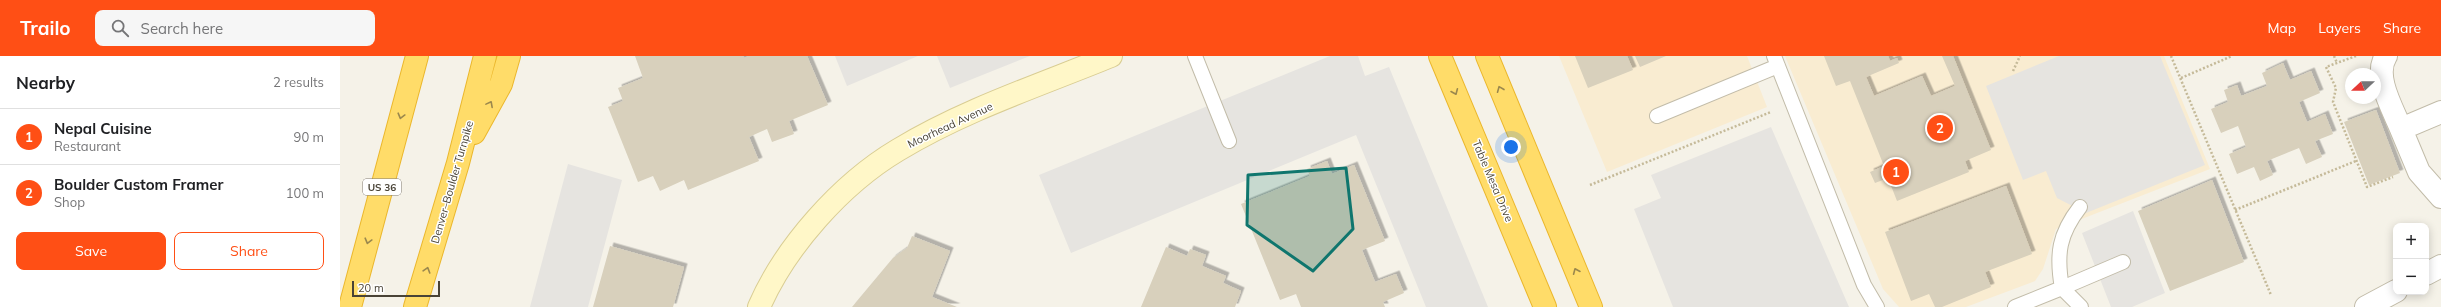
<!DOCTYPE html>
<html lang="en">
<head>
<meta charset="utf-8">
<style>
  body { margin:0; font-family:Mulish,sans-serif; background:#f6f6f6; color:#202124 }
  .controls { position:absolute; right:12px; bottom:12px; display:grid; overflow:hidden; border-radius:8px; box-shadow:0 2px 10px #0003 }
  .controls button { width:36px; height:36px; display:grid; place-items:center; padding:0; border:0; border-bottom:1px solid #e0e0e0; background:#fff; color:#202124; font:20px sans-serif }
  .compass { position:absolute; left:2005px; top:12px; width:36px; height:36px; border-radius:50%; background:#fff; box-shadow:0 2px 10px #0003; rotate:248deg }
  .scale { position:absolute; left:12px; bottom:10px; width:88px; box-sizing:border-box; padding-left:4px; border:2px solid #494336; border-top:0; font-size:11px; line-height:14px; white-space:nowrap; color:#494336; -webkit-text-stroke:3px #fff; paint-order:stroke }
  .you { position:absolute; left:1171px; top:91px; width:14px; height:14px; margin:-10px; border:3px solid #fff; border-radius:50%; background:#1a73e8; box-shadow:0 0 0 6px #1a73e833 }
  .badge { display:grid; place-items:center; width:26px; height:26px; border-radius:50%; background:#ff4f15; color:#fff; font-size:13px; font-weight:700 }
  .pin { position:absolute; translate:-50% -50%; border:2px solid #fff; box-shadow:0 1px 4px #0006 }
  .list { margin:0; padding:0; list-style:none }
  h2 { display:flex; justify-content:space-between; align-items:center; height:52px; margin:0; padding:0 16px; font-size:17px }
  h2 small { font-size:13px; font-weight:400; color:#757577 }
  .list li { display:grid; grid-template-columns:26px 1fr auto; gap:12px; align-items:center; box-sizing:border-box; height:56px; padding:0 16px; border-top:1px solid #e0e0e0 }
  .list b { display:block; font-size:15px; white-space:nowrap }
  .list p { margin:0; font-size:13px; white-space:nowrap; color:#757577 }
  .list em { font-size:13px; font-style:normal; color:#757577 }
  .actions { display:flex; gap:8px; padding:12px 16px }
  .actions a { flex:1; padding:9px 0; border:1px solid #ff4f15; border-radius:8px; text-align:center; font-size:14px; color:#ff4f15 }
  .actions .main { background:#ff4f15; color:#fff }
  .icon { flex:none; width:22px; height:22px; fill:none; stroke:currentColor; stroke-width:2; stroke-linecap:round; stroke-linejoin:round }
  .map { position:relative; flex:none; width:2101px; height:251px; overflow:hidden }
  header { display:flex; align-items:center; gap:24px; box-sizing:border-box; height:56px; padding:0 20px; background:#ff4f15; color:#fff }
  header strong { font-size:19px }
  nav { display:flex; gap:22px; margin-inline-start:auto; font-size:14px }
  .search { width:280px; height:36px; background:#f6f6f6; display:flex; align-items:center; gap:10px; box-sizing:border-box; padding:0 14px; border-radius:8px; color:#757577; font-size:15px }
  main { display:flex }
  aside { flex:1; background:#fff }
  .map>svg:first-child { display:block }
</style>
</head>
<body>
<header>
<strong>Trailo</strong>
<div class="search"><svg class="icon" aria-label="search" viewBox="0 0 24 24"><circle cx="10" cy="10" r="6"/><path d="M15 15l6 6"/></svg>Search here</div>
<nav><a>Map</a><a>Layers</a><a>Share</a></nav>
</header>
<main>
<aside>
<h2>Nearby<small>2 results</small></h2>
<ul class="list">
<li><span class="badge">1</span><div><b>Nepal Cuisine</b><p>Restaurant</p></div><em>90 m</em></li>
<li><span class="badge">2</span><div><b>Boulder Custom Framer</b><p>Shop</p></div><em>100 m</em></li>
</ul>
<div class="actions"><a class="main">Save</a><a>Share</a></div>
</aside>
<div class="map">
<svg width="2101" height="251" viewBox="0 0 2101 251">
  <defs>
    <filter id="shadow"><feDropShadow dx="3.5" dy="-3.5" stdDeviation="0" flood-color="#0004"/></filter>
  </defs>
  <rect width="100%" height="100%" fill="#f5f2e8"/>
  <path fill="#f9ecd1" d="M1219,0H1407L1427,51L1267,116Z
    M1445,0H1824L1870,113L1716,173L1703,213L1695,225L1626,251H1559L1543,233Z"/>
  <path fill="#e6e4e0" d="M495,0H578L507,30Z
    M597,0H690L610,32Z
    M990,0H1018L1025,20L1049,11L1148,251H1086L1016,79L731,197L699,119Z
    M1719,0H1820L1865,109L1746,157L1717,142L1706,115L1683,124L1646,30Z
    M1431,71L1509,251H1333L1294,153L1321,142L1311,119Z
    M228,108L282,124L248,251H190Z
    M1793,155L1825,237L1792,251H1771L1742,177Z"/>
  <path fill="#d8d0bc" filter="url(#shadow)" d="M295,0H403L404,2L409,0H467L488,49L449,65L454,78L432,86L427,73L409,81L419,105L348,134L344,124L320,135L313,120L298,126L268,51L283,45L278,32L303,22Z
    M1235,0H1287L1293,14L1248,32Z
    M1295,0H1326L1300,11Z
    M1484,0H1548L1550,5L1557,2L1559,7L1526,21L1534,40L1582,20L1591,40L1615,30L1602,0H1613L1651,94L1625,105L1629,116L1557,145L1548,122L1535,127L1530,116L1544,110L1510,25L1496,30Z
    M1943,7L1950,24L1971,15L1980,37L1959,46L1967,66L1985,58L1993,78L1975,85L1982,101L1966,108L1959,92L1927,105L1933,119L1920,125L1914,111L1897,118L1889,98L1906,91L1898,70L1881,77L1871,53L1888,46L1884,34L1897,29L1901,40L1927,30L1922,17Z
    M2036,54L2060,117L2029,129L2004,66Z
    M987,105L992,118L1014,109L1045,185L1022,194L1035,226L1056,218L1064,237L1043,246L1045,251H961L956,238L940,244L901,148L970,120L967,113Z
    M1872,124L1904,206L1830,235L1798,155Z
    M1666,130L1692,198L1645,216L1651,231L1602,251H1595L1589,238L1571,245L1545,176Z
    M572,180L610,195L592,241L617,251H512L553,202L567,192Z
    M270,190L344,211L333,251H253Z
    M826,191L847,200L850,193L866,199L862,210L886,220L883,227L901,235L895,251H801Z"/>
  <g fill="none" stroke-linecap="round" stroke-linejoin="round">
    <defs>
      <path id="lane" d="M855,0L889,85
        M1434,0L1524,229L1537,251
        M1317,60L1438,10
        M1740,151C1719,178 1716,198 1722,232L1783,206
        M1675,251L1722,232L1741,251"/>
      <path id="street" d="M2046,0C2033,20 2053,53 2061,73
        M2101,56L2061,73L2079,116L2101,141
        M2086,218L2101,210
        M2026,251L2056,235"/>
      <path id="secondary" d="M419,251C445,191 501,128 558,94C624,54 700,29 771,0"/>
      <path id="highway" d="M1100,0L1205,251
        M1147,0L1251,251
        M134,77L161,28L169,0
        M10,251L77,0
        M75,251L118,107L145,0"/>
    </defs>
    <use href="#lane" stroke="#c2bca9" stroke-width="16"/>
    <use href="#street" stroke="#c2bca9" stroke-width="24"/>
    <use href="#secondary" stroke="#d9cd93" stroke-width="24"/>
    <use href="#highway" stroke="#ebb72c" stroke-width="24"/>
    <path stroke="#c5ba99" stroke-width="2.5" stroke-dasharray="2 2" stroke-linecap="butt" d="M1831,0L1931,239
      M1994,0L1997,7
      M2016,0L1986,11L1996,32L1993,46L2027,131L2053,121
      M1673,15L1680,0
      M1841,22L1892,0
      M1250,129L1431,56
      M1895,154L2016,105"/>
    <use href="#lane" stroke="#fff" stroke-width="14"/>
    <use href="#street" stroke="#fff" stroke-width="22"/>
    <use href="#secondary" stroke="#fff7c8" stroke-width="22"/>
    <use href="#highway" stroke="#ffdc69" stroke-width="22"/>
  </g>
  <defs><path id="oneway-chevron" d="M-2-3.5L2.5 0L-2 3.5" fill="none" stroke-width="1.6" stroke-linecap="round" stroke-linejoin="round"/></defs>
  <g stroke="#9b884d">
    <use href="#oneway-chevron" transform="translate(1160 33) rotate(-112)"/>
    <use href="#oneway-chevron" transform="translate(1115 36) rotate(67)"/>
    <use href="#oneway-chevron" transform="translate(150 48) rotate(-62)"/>
    <use href="#oneway-chevron" transform="translate(61 60) rotate(105)"/>
    <use href="#oneway-chevron" transform="translate(28 185) rotate(105)"/>
    <use href="#oneway-chevron" transform="translate(87 214) rotate(-73)"/>
    <use href="#oneway-chevron" transform="translate(1236 215) rotate(-113)"/>
  </g>
  <path fill="#0f766e" fill-opacity="0.2" stroke="#0f766e" stroke-width="3" stroke-linejoin="round" d="M1006,112L1013,173L973,215L907,169L908,119Z"/>
  <g text-anchor="middle" stroke-width="3" stroke-linejoin="round" paint-order="stroke">
    <rect fill="#fff" stroke="#807b72" stroke-width="1" x="23" y="123" width="38" height="16" rx="3"/>
    <g font-size="10" font-weight="bold" fill="#494336">
      <text x="42" y="135">US 36</text>
    </g>
    <g font-size="11" fill="#494336" stroke="#fff">
      <text transform="translate(610 69) rotate(-25)" y="4">Moorhead Avenue</text>
      <text transform="translate(1153 125) rotate(67)" y="4">Table Mesa Drive</text>
      <text transform="translate(112 126) rotate(-74)" y="4">Denver–Boulder Turnpike</text>
    </g>
  </g>
</svg>
<div class="controls">
<button>+</button>
<button>−</button>
</div>
<svg class="compass" viewBox="-18 -18 36 36"><path d="M0-13l5 13h-10z" fill="#e53935"/><path d="M0 13l5-13h-10z" fill="#757577"/></svg>
<div class="scale">20 m</div>
<div class="you"></div>
<div class="pin badge" style="left:1556px;top:116px">1</div>
<div class="pin badge" style="left:1600px;top:72px">2</div>
</div>
</main>
</body>
</html>
